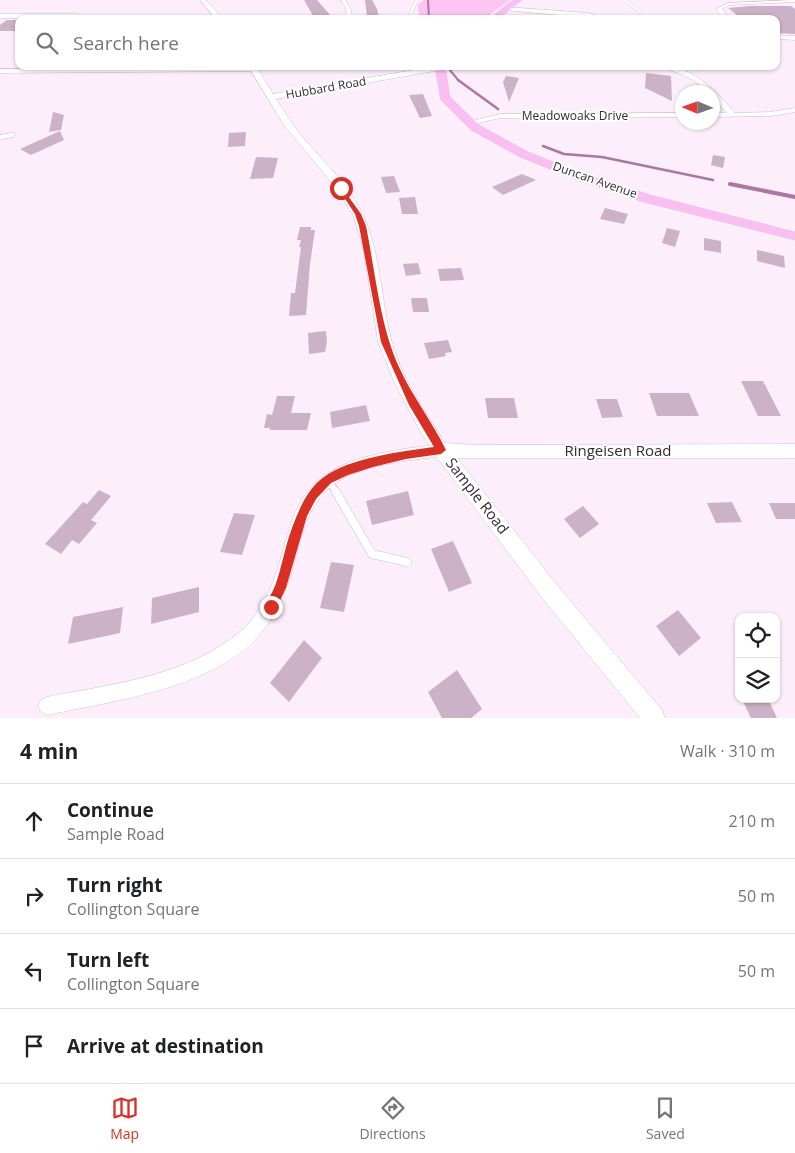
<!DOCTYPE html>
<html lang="en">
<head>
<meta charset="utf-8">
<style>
  body { margin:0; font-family:"Open Sans",sans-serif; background:#f6f6f6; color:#202124 }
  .controls { position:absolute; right:15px; bottom:15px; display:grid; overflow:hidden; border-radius:10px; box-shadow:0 1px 4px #0004 }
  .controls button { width:45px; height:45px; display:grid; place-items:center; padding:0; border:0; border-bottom:1px solid #e0e0e0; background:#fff; color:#202124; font:25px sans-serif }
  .compass { position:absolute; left:675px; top:85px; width:45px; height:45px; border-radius:50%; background:#fff; box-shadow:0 1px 4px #0004; rotate:272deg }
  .stop { position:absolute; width:15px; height:15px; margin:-11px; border:4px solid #d93025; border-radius:50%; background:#fff }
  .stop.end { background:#d93025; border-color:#fff; box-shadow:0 1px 5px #0008 }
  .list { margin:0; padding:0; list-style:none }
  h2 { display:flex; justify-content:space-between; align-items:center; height:65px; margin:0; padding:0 20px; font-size:21px }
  h2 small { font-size:16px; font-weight:400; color:#757577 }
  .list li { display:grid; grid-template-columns:32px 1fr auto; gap:15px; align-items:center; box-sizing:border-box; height:75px; padding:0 20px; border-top:1px solid #e0e0e0 }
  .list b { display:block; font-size:19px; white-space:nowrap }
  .list p { margin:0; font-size:16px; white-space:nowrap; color:#757577 }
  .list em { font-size:16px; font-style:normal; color:#757577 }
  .icon { flex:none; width:28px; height:28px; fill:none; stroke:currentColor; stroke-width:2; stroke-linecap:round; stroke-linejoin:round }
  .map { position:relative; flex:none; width:795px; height:718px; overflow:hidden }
  .search { position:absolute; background:#fff; box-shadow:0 1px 4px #0004; left:15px; right:15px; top:15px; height:55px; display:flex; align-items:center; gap:12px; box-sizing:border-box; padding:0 18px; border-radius:10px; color:#757577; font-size:19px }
  .sheet { height:365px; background:#fff }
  nav { display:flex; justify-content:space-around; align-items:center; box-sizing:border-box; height:70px; border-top:1px solid #e0e0e0; background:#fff; font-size:14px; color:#757577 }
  nav a { display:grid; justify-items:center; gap:2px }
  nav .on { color:#d93025 }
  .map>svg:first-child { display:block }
</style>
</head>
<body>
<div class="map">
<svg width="795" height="718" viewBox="0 0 795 718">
  <rect width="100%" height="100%" fill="#fdeefb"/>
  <path fill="#fbc4f3" d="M424,0H510L484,19H419L418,5Z"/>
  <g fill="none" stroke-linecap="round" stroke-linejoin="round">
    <path stroke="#ac76a5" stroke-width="2" d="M428,0L429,19
      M449,66V69L459,81"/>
    <path stroke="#ac76a5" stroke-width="2.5" d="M458,80L498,109
      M543,146L564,154L602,157L713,180
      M730,184L733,185"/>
    <path stroke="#ac76a5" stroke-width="4" d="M730,184L795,197"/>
  </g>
  <path fill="#cbb2c7" d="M304,0H317L331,16L324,19H315Z
    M365,0H372L377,9L379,17H367Z
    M750,6H791L795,9V34L777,33L776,19H742L728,8Z
    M7,20H19V31H0V25Z
    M646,73L671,76L672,101L645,88Z
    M506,76L519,78L509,102L503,82Z
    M423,94L432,116L420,118L409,95Z
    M53,112L64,115L61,130L49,132Z
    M60,131L64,140L31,155L20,149Z
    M246,132L245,146L228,147L229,133Z
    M713,155L725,157L723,168L711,165Z
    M256,157L278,158L273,178L250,179Z
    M522,174L536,180L503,195L492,187Z
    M394,176L400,192L386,193L381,177Z
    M415,197L418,214H402L399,198Z
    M605,208L628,214L624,224L600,219Z
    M300,227H311V230H315L310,264L306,315L289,316L291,293H295L301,247H299L301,240H297Z
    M667,228L680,231L675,247L662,243Z
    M704,238L721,241V253L704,250Z
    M757,250L784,256L785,268L757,261Z
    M418,263L421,274L406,276L403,264Z
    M461,268L464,280L440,281L438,269Z
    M411,298H427L429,312H413Z
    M326,331L327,342L325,352L309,354L308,333Z
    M448,340L452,352L445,353L446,356L429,359L424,343Z
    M741,381H763L781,416H758Z
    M649,393H689L699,416H657Z
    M277,396H295L291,413H311L307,430H270V428H264L267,414L272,415Z
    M485,398H514L518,418H488Z
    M596,399H617L623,417L602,418Z
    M366,405L370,421L332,428L330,412Z
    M99,490L111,496L91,520L97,523L79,544L72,540L61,554L45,544L83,502L87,504Z
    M408,491L414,515L372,525L366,501Z
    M732,502L742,522L716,523L707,503Z
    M769,503H795V519H776Z
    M583,506L599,524L580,538L564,519Z
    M234,513L255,515L242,555L220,552Z
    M453,541L472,583L449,592L431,549Z
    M331,562L354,565L344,612L320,608Z
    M199,587V612L151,624L152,598Z
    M123,607L120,633L68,644L73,617Z
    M678,610L701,638L679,656L656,626Z
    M304,640L322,658L289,702L270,683Z
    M457,670L482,709L471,718H442L428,692Z
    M742,699H768L777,718H751Z"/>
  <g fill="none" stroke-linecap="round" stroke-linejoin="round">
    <defs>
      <path id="service-far2" d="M624,0L640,11
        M408,19L417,0"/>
      <path id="service-far1" d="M328,480L337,493"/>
      <path id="service" d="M336,492L372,554L407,562"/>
      <path id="minor" d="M341,0H345L350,8L353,19H347L346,8Z
        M795,0V2L729,5L722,9L729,19H724L716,9L728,3Z
        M506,7L589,13L602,19L504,10Z
        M0,14H77L80,16L77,18H0Z
        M776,35L795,36V40L776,39Z
        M662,66C693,66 716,91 735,113L770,112L795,108V112L770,116L712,117V113H727L712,96V92H709L693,80Z
        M256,68L257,69L254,71L0,73V69Z
        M682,113V117L500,118L468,125L464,123L500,114Z
        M11,133H14V137L0,139V135Z
        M441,444L446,446L447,450L446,454C435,458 423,458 412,460C384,464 350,469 328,489C301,513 299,554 287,586C281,602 273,618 262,632C214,689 116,700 47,715L41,712L38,706L41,700L47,697C113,684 189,676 242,630C264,610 274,582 282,554C288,533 294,508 308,491C338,454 397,450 441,444Z"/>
      <path id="tertiary" d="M200,0H206L223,19H216Z
        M248,66H256L273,94L437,66L444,68L440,70L276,99C285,113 294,127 304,139C326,164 351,187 364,217C381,256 381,299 391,339C401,377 424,411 445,443L477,445L795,444V458H457L557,585L662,710L665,718H640L543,599L435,455L419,429L395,384L378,342L363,245L353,215L333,184L284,125Z"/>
      <path id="primary" d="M513,0H522L498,19H489Z
        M435,66H445L450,97L479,125L528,152L589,176L654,196L795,232V240L644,202L580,181L520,157L471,130L441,100Z"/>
    </defs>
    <use href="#service-far2" stroke="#d5bcd1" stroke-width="3"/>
    <use href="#service-far1" stroke="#d5bcd1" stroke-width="8"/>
    <use href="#service" stroke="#d5bcd1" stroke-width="9"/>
    <use href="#minor" stroke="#d5bcd1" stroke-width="1"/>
    <use href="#tertiary" stroke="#d5bcd1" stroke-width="1"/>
    <use href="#primary" stroke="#d6d5d6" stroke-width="1"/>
    <use href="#service-far2" stroke="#fff" stroke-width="2.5"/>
    <use href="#service-far1" stroke="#fff" stroke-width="6"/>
    <use href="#service" stroke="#fff" stroke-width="8"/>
    <use href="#minor" fill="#fff" fill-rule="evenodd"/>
    <use href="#tertiary" fill="#fff" fill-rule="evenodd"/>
    <use href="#primary" fill="#fabef3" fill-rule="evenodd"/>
  </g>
  <path fill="#d93025" d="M341,186L361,214L366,226C375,270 380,326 399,367C412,396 432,421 446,450L441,454L406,459L373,467L348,475L331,483L316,499L307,516L286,588L275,611L271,612L267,611L265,607C268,600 272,593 275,586C282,567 285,546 292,528C299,509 308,488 324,477C349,458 403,451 434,447L409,405L381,342L359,226L355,214L338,188Z"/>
  <g text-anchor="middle" stroke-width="4" stroke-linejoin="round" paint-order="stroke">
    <g font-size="12" fill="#342b33" stroke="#fff">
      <text transform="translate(326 88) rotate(-10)" y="4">Hubbard Road</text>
      <text x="575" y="120">Meadowoaks Drive</text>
      <text transform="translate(595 180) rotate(19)" y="4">Duncan Avenue</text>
    </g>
    <g font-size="15" fill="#342b33" stroke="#fff">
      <text x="618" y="456">Ringeisen Road</text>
      <text transform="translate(477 496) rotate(52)" y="5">Sample Road</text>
    </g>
  </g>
</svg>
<div class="controls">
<button><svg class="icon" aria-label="locate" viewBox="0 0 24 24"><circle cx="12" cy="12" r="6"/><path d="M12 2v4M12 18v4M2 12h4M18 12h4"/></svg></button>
<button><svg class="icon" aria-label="layers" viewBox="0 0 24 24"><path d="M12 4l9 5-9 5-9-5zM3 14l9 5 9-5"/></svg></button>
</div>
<svg class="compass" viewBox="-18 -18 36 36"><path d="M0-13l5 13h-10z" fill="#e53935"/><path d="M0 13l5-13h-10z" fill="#757577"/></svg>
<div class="stop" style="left:341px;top:188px"></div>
<div class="stop end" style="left:271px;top:607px"></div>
<div class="search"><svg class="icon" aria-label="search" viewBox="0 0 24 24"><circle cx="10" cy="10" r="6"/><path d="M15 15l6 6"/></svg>Search here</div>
</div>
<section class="sheet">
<h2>4 min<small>Walk · 310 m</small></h2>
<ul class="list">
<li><svg class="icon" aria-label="ahead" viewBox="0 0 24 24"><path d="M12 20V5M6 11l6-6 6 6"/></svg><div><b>Continue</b><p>Sample Road</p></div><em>210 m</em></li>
<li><svg class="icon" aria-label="right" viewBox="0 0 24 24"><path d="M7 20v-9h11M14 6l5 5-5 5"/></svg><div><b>Turn right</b><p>Collington Square</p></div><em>50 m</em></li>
<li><svg class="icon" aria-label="left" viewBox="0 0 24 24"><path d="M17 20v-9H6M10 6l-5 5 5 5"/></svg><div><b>Turn left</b><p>Collington Square</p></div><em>50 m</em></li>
<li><svg class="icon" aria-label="arrive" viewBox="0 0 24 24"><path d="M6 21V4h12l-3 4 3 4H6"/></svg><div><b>Arrive at destination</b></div></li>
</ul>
</section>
<nav>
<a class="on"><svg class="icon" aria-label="map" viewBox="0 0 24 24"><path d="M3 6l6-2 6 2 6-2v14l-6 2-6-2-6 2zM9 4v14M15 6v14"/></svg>Map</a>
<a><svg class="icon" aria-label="directions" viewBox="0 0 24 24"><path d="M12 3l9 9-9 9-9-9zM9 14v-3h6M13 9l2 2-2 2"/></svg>Directions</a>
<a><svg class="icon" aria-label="saved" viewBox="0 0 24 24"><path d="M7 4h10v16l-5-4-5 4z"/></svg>Saved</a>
</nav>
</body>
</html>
